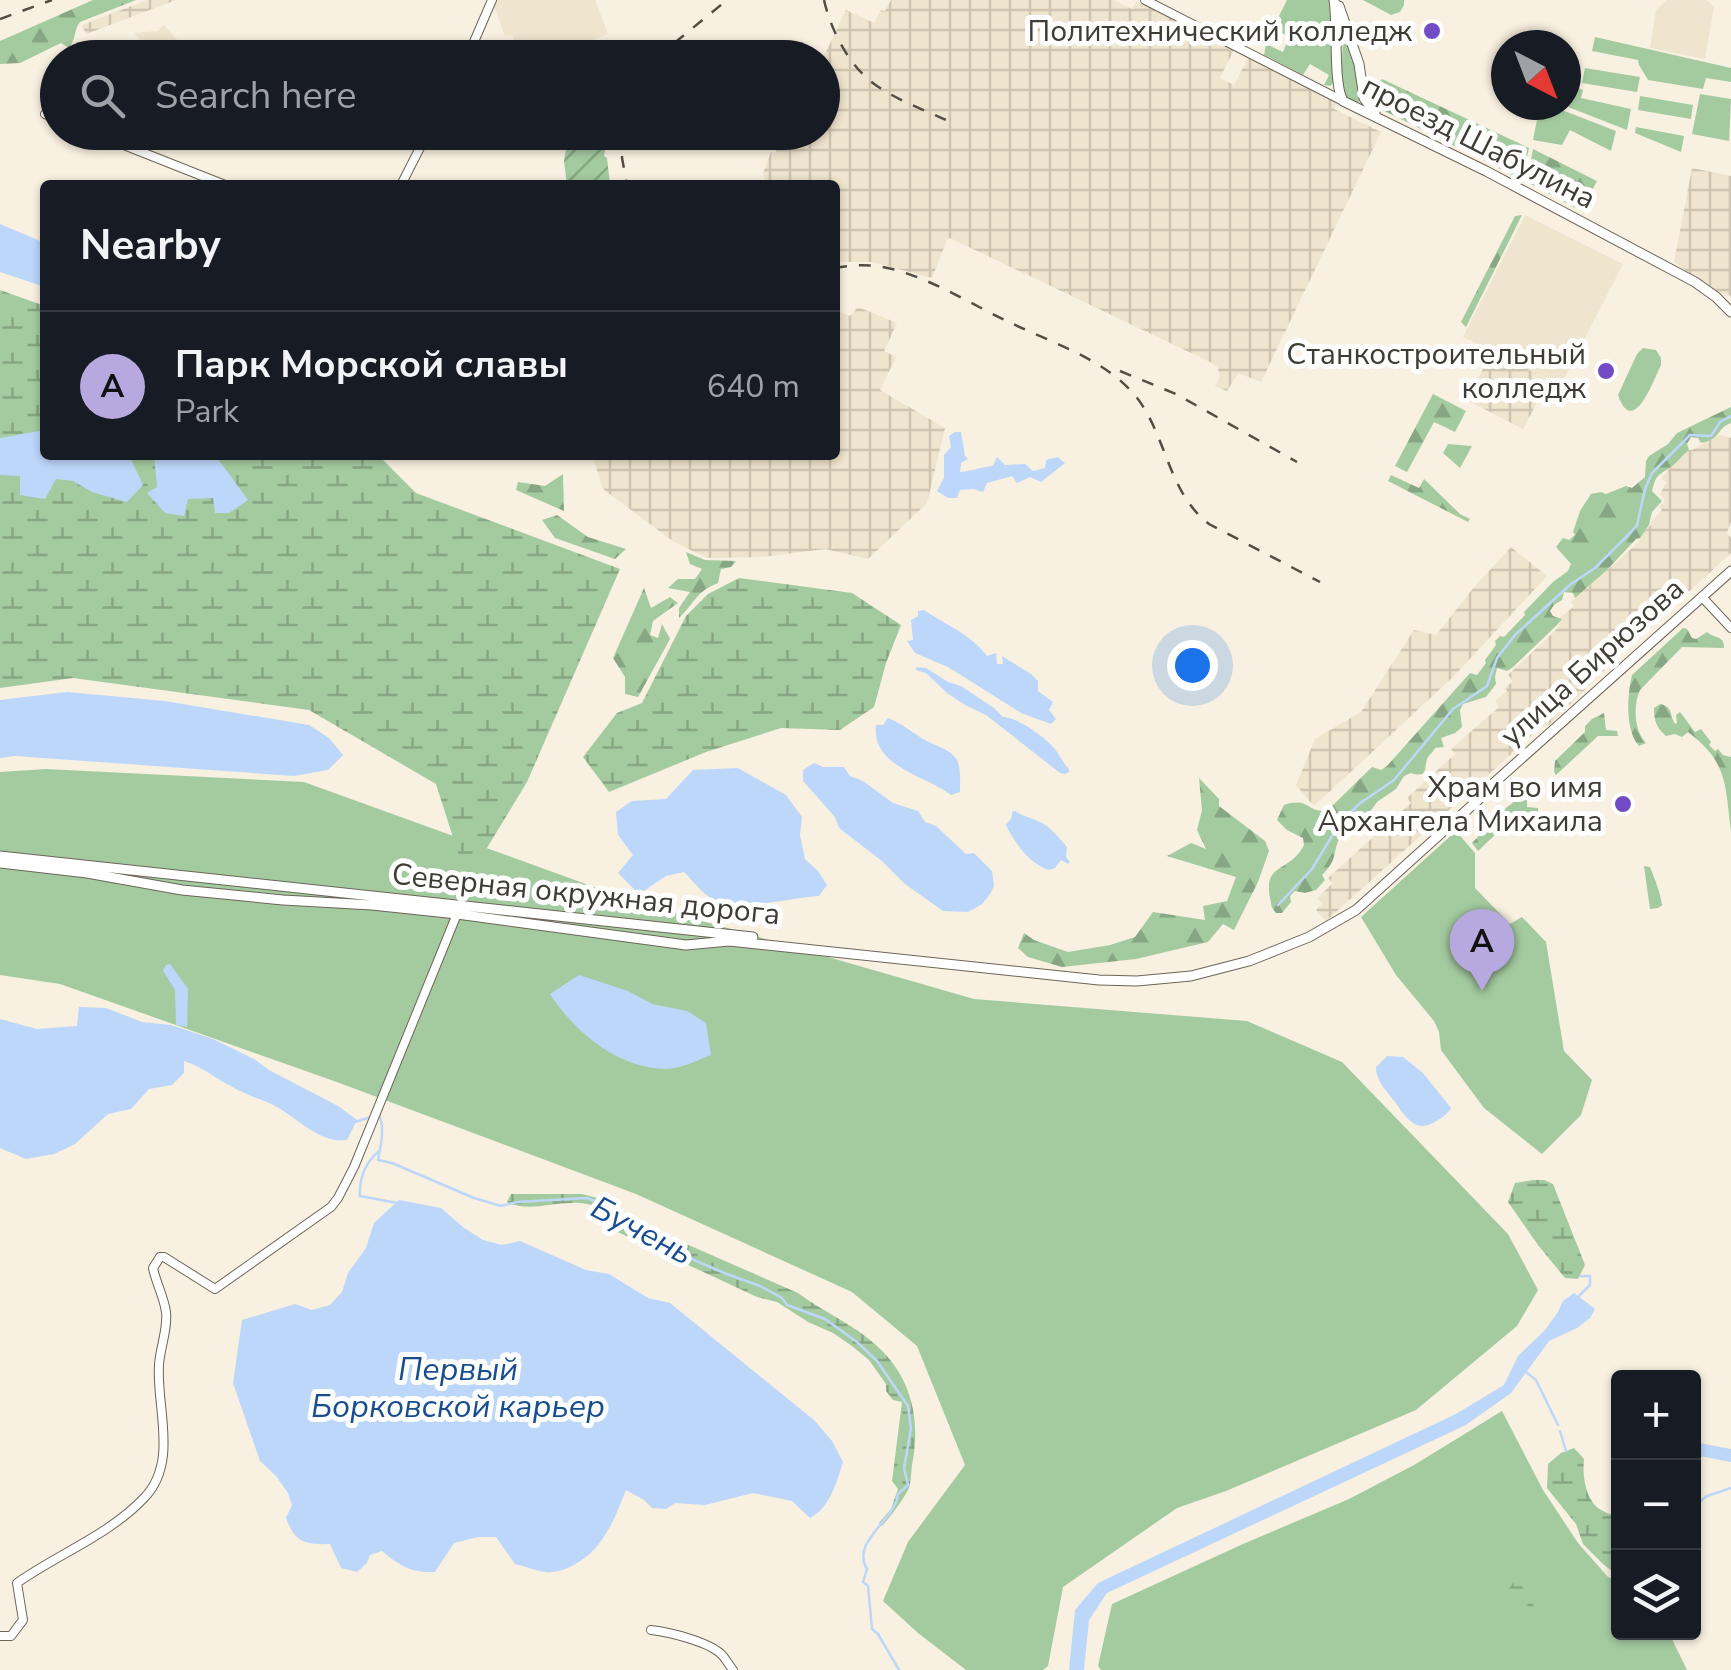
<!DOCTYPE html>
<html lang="en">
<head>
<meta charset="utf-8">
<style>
  body { margin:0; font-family:"Nunito Sans",sans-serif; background:#242831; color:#f1f3f6 }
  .controls { position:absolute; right:30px; bottom:30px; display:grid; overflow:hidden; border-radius:10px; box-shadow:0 2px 8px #0004 }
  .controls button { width:90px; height:90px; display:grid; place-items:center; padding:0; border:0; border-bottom:2px solid #363941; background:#171b24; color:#f1f3f6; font:50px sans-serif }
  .compass { position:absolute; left:1491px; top:30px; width:90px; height:90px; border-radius:50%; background:#171b24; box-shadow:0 2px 8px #0004; rotate:138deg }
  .you { position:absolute; left:1192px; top:665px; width:35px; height:35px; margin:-25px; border:8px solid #fff; border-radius:50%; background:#1a73e8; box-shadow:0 0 0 15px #1a73e833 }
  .badge { display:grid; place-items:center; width:65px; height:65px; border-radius:50%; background:#b7a8e0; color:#111; font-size:32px; font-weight:700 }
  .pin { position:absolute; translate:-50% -82px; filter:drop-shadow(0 2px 5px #0008) }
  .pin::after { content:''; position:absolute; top:52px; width:35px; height:30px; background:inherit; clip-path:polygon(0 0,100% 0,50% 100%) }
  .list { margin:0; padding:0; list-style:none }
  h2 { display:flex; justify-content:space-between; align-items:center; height:130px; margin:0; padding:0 40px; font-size:42px }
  h2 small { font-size:32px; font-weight:400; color:#9ea1a6 }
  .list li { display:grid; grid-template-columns:65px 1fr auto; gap:30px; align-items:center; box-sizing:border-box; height:150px; padding:0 40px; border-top:2px solid #363941 }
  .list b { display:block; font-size:38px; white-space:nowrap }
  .list p { margin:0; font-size:32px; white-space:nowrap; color:#9ea1a6 }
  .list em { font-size:32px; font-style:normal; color:#9ea1a6 }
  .icon { flex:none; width:55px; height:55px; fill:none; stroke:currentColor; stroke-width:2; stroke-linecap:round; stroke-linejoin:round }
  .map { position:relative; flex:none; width:1731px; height:1670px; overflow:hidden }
  .search { position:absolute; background:#171b24; box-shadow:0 2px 8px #0004; left:40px; top:40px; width:800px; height:110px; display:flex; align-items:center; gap:25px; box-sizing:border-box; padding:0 35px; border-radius:55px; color:#9ea1a6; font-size:38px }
  .panel { position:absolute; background:#171b24; box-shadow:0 2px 8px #0004; left:40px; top:180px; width:800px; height:280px; border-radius:10px }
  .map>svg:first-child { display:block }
</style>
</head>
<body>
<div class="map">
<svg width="1731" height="1670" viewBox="0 0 1731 1670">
  <defs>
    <pattern id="industrial-grid" width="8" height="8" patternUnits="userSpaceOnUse" patternTransform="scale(2.5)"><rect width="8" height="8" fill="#efe4cd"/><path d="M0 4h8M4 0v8" fill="none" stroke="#cec4b1"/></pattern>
    <pattern id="forest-firs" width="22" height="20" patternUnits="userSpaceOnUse" patternTransform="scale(2.5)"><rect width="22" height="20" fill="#a4cba0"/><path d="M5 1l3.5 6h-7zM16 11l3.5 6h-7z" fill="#87a683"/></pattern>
    <pattern id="wetland-marsh" width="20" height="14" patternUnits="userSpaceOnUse" patternTransform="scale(2.5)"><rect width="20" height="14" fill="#a4cba0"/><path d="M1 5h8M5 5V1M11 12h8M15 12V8" fill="none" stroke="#87a683"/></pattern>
    <pattern id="garden-furrows" width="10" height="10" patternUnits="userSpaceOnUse" patternTransform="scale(2.5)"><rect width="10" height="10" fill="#a4cba0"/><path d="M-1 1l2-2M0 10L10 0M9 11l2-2" fill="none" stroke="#87a683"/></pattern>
  </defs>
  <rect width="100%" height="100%" fill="#f8f0e0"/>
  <path fill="#efe4cd" d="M496,0H595L608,34L549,57H521L512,35L505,36L494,6Z
    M1667,0H1707L1714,7L1705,59L1650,48L1656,10Z
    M164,25L193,57H138L148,48L134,33L157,31Z
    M1525,215L1623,264L1561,385L1463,337Z"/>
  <path fill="url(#industrial-grid)" d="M147,0H176L86,34L82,25Z
    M891,0H1114L1132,9L1137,1L1234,50L1220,78L1234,85L1248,58L1337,102L1334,109L1381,132L1261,382L1238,373L1227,391L1215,386L1220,376L1218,368L1212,363L950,238L947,240L932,278L872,262H835V185H767L763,173L771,152L775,153L785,133L822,132L823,58L846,10L874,23L881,10L885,11Z
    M1692,168L1731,176V296L1715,292L1674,262Z
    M858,307L897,323L884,351L896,357L880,390L945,428L927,503L868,559L825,549L763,557L707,558L674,542L603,489L592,455H835V310L850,316Z
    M1492,351L1549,380L1523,429L1467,400Z
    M1719,435L1731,438V521L1727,533L1731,538V553L1619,656L1548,726L1541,727L1326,921L1316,910L1322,904L1317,898L1333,883L1328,878L1411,803L1407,798L1455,754L1451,749L1499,707L1495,701L1507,691L1505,688L1513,681L1508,675L1559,627L1560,618L1574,606L1571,602L1639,542L1640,535L1652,524L1651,522L1662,510L1659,507L1665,500L1660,495L1666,482L1661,478L1687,450H1692Z
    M1511,547L1547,576L1453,677L1314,806L1296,785L1315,739L1361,712L1414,630L1436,635L1475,586Z"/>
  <path fill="#a4cba0" d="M1287,0H1330L1336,80L1330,86L1324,85L1329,75L1310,64L1303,75L1264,55L1266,44L1283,52L1289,37L1273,28Z
    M1363,0H1404V5L1400,12L1391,15Z
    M1343,33L1356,63L1361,100L1357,103L1343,96L1341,91Z
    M1595,37L1731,68V82L1706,78L1703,89L1648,80L1639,65L1638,60L1592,51Z
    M1566,65L1579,68L1576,87L1583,90L1581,98L1631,109L1627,130L1563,105H1566Z
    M1585,68L1640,77L1637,92L1582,83Z
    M1700,94L1731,99L1729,141L1692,134Z
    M1640,96L1693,105L1691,119L1638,110Z
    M1540,105H1549L1616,131L1611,151L1570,130L1562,145L1533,140Z
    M1636,127L1684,136L1681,152L1635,133Z
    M1643,348L1656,350L1661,358V365C1654,379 1633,439 1618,395L1637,354Z
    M46,769L304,782L630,900L974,999L1247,1021L1342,1062L1508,1234L1538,1290L1517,1326L1416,1410L1226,1491L1177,1508L1063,1587L1048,1666L1043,1670H966L918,1633L883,1601L908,1542L965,1465L917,1346L852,1292L636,1194L334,1081L60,984L0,975V772Z
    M1456,831L1475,853V888L1510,924L1522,917L1546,942L1564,1051L1592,1080L1581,1115L1542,1154L1484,1108L1441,1050L1439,1032L1434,1021L1396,975L1361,917Z
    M1502,1411L1543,1490L1578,1543L1608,1577L1618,1581V1632L1669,1633L1687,1670H1101L1098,1666L1112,1604L1243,1544L1349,1499L1414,1465Z"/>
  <path fill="url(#forest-firs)" d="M93,0H136L80,22C74,29 76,39 69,48L61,43L20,63L0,64V41Z
    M1382,79L1529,148L1522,180L1375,106L1370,98L1371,90Z
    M1533,149L1597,181L1581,211L1527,182Z
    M1522,215L1466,327L1461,322L1515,216Z
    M1433,394L1466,411L1455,432L1434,422L1407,472L1395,466Z
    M1731,407V423C1716,428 1722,439 1701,443L1698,438L1691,437L1687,444L1689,450C1683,454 1678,462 1671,467C1659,475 1656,474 1652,491L1662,501L1652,512L1649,525L1640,538L1636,539L1607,570L1575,598L1573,593L1564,592L1562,600L1554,605L1550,611L1553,616L1562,619L1556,626L1512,668L1507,671L1497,668L1495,677L1496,684L1486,697L1463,704L1460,710L1462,727L1455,733L1441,738L1444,747L1435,748C1433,752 1430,754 1428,757C1423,766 1430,779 1411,773L1404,776L1396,789L1377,802L1370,812L1363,816H1358C1352,822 1343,828 1340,836C1332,855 1338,859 1322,875L1325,880L1316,890L1305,893L1295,891L1290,896L1291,902L1282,913H1276C1269,903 1273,910 1270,898C1263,862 1290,873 1304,845L1303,838L1287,830L1277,820L1284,805C1310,796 1308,815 1328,810L1372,767L1381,770L1387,766L1470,673L1477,675L1486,663L1485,660L1496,645L1495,641L1500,636L1504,637L1525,615L1524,612L1553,582L1568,571L1571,564L1556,547L1563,538L1569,540L1575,535L1573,532L1580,511L1591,494L1601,492L1606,494L1626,486L1632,488L1645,477L1646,461L1649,456L1668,444L1677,433Z
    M1448,444L1472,446L1460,468L1443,453Z
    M563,474L564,511L516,490L518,482L545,486Z
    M1391,475L1419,488L1424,479L1460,514L1470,519L1468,522L1388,481Z
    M557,515L588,537L626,549L615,559L555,538L542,520Z
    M686,552L705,560L736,561L731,567L721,569L718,583C695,592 696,602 679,618V608L690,592L668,588L678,579H695L702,569L690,564Z
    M644,588L651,608L670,597L678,603L653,621L650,635L658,638L662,624L670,639L638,697L625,694V677L613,658Z
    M1683,628L1687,629L1692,638L1696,639L1707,632C1714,639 1724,634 1724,648L1682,647L1640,690C1633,705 1634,731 1646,743L1639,746C1625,730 1627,696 1632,675Z
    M1660,704C1674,707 1669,715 1675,724L1677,723L1676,715L1680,712L1695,732L1701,729L1711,742L1709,745L1715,751L1718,749L1723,755L1731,757V831C1725,785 1728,762 1688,732L1682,737L1675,734L1666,736C1656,727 1654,721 1654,708Z
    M1604,713L1606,730L1617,731L1618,736H1598L1556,775L1554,772L1555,761L1585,732V726L1592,719Z
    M1199,778L1219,799V806L1265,841L1269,851L1258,882L1234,930L1223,924L1208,942L1136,959L1062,967L1028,957L1018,948L1024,933L1034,940L1068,952L1110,945L1135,937L1153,912L1205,920L1203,906L1227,901L1236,877L1167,856L1191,843L1206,849L1197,830L1202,810Z
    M1525,794L1527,797V807L1538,808V813L1519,812L1478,851L1472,843L1507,807Z
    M1644,866L1650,867C1655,880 1660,891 1662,905L1658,908L1650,909Z"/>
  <path fill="url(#wetland-marsh)" d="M0,290L45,306V455H378L416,493L620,569L527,782L467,881L436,784L309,710L73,678L0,688Z
    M739,578L852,593L901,625L886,663L874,707L840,730L781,728L706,752L609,792L583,757L617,713L642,703L686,616L708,594Z
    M1533,1180H1544L1553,1184L1585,1265L1578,1279L1565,1278L1538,1245L1508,1202L1515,1183Z
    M511,1194H582L601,1199L634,1221L798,1293C823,1312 852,1323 876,1345C912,1377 921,1420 912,1465C911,1472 911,1482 909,1488C902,1502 892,1514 882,1526L879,1523L891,1509L898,1489L892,1481L902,1402L893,1400L886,1391V1384L869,1360L852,1346L833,1333L808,1322L777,1302L757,1297L609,1228L610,1212C597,1206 585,1202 571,1203C550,1203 525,1212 507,1202Z
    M1574,1448L1584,1459C1582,1477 1586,1503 1603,1511C1608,1514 1614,1515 1618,1518V1576L1603,1564L1583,1544L1576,1524L1547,1488L1548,1464L1561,1453Z
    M1523,1564C1532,1578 1533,1595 1534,1611L1528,1616L1515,1612L1504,1604L1503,1597L1514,1582Z"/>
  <path fill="url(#garden-furrows)" d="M592,133H608L604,156L607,158L610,184L567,185L564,161L566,149L588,147Z"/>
  <path fill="#bdd7fa" d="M0,224L45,243V287L0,272Z
    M45,430V455H85L101,460L117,455H129L143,485L127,502L92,492L73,481L56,479L45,499L20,495V476L0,475V438Z
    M955,432H961L965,456L968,459L961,463L960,472C972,471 981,467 993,466L997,457L1005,465L1025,464L1033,471L1045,468L1046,460L1058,457L1065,463L1041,482L1030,477L1017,483L1012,476L987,483L983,492L974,489L960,490L957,498H948L937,491L944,478V455L951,447L949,436Z
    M154,455H215L248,500L229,513H215L213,498L188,499L184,516L165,513L147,493L157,487Z
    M924,610C945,625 970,633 987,656L996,653L997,664H1003L1002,656L1031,674L1038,681V691L1053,702L1049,710L1056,719L1051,724L1021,713L948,667L915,653L907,641L913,640L911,620L918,616V611Z
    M916,667L926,668L948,682L961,686L994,708L1003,717C1017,717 1045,737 1054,748C1060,755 1063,763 1069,769V772L1065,774L1060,773L986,715L965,705L947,693L926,673L916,670Z
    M67,692L165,701L309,725L329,738L343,755L328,770L294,776L15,756L0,758V700Z
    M888,718C902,724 911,731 923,739C934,746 950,748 957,760C961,768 960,784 960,792L951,795C927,776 871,767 876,725H883Z
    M814,763L823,767H844L850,776L863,781L893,803L918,811L925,822L936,826L966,854L974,853L992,871L994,886L990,894L982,904L968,912L943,911L905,884L882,861L839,828L835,817L803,781V770Z
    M738,768L786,795L802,817L800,835L805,859L818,871L827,885L819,896C792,898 747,909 722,903C706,899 695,883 684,872L666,876L639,894L618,873L633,855L618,835L616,812L632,801L666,799L693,770Z
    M1015,811C1024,817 1031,817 1040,822C1051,827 1059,838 1067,847L1066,857L1070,862L1068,864L1061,860L1055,868L1049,870C1030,864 1015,844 1006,825L1012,817V812Z
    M170,964L188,989L187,1027L176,1025L175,990L163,971L166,965Z
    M579,975L628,991L652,1004L687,1011L706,1023L711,1055C698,1060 680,1069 666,1069C617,1068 575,1032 550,994Z
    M79,1007L106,1008L142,1022L171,1025L213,1039L254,1059L269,1070L338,1106L357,1120L347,1140C321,1144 298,1119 277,1107C265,1100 252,1097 240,1091C220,1082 204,1067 184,1061V1073L172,1085L149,1089L131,1109L108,1114L75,1144L54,1154L26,1159L0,1148V1019L37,1029L77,1026Z
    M1387,1056L1403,1057L1423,1073L1451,1108C1446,1116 1441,1118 1433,1123C1415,1133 1405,1116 1395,1102C1387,1091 1376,1082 1376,1067Z
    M399,1200L441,1208L463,1227L483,1240L502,1245L520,1241L586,1270L609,1274L648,1298L670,1303L815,1421L832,1441L843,1462C837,1482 829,1509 810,1518L792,1501L753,1493L705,1505L675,1503L666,1509L652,1508L644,1500L626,1490C613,1522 603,1551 570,1567C563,1570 554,1573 546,1572C536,1571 525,1566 515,1564L496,1537H478L454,1543L435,1572C411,1573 400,1566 382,1551L370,1555L367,1563L357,1572L341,1568L330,1544C304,1545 295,1542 286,1518L292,1505L288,1493L276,1476L260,1461L233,1383L242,1320L295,1304L312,1310L330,1305L342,1292L348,1273L366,1248L374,1223Z
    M1574,1293L1595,1309L1590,1318L1577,1328L1549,1341L1511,1393L1466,1425L1107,1593L1089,1620L1084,1670H1069L1075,1610L1098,1583L1456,1414L1504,1385L1518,1356L1544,1331L1558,1312L1563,1301Z
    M1694,1442L1731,1449V1462L1694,1455Z"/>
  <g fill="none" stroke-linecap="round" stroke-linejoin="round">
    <path stroke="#bdd7fa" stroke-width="2.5" d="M1278,905L1312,869L1332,836L1347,816L1359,804L1394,780L1453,709L1487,686L1497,658L1515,635L1571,584L1595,568L1633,530L1637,525L1645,489L1652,473L1690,435L1711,436L1720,422L1731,416
      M379,1115C385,1127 381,1145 378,1160L392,1163L474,1198L501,1206L517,1202L587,1198L608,1206L615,1214L614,1220L641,1237L724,1273L760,1286L782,1298L787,1305L825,1319L857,1342L877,1361L908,1406L911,1429L904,1468L908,1485L898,1494C896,1520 850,1541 867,1569L863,1582L868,1586L872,1629L878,1634L899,1670
      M355,1122L371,1117
      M379,1151C365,1163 359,1179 360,1196L397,1203
      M1579,1296L1590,1285V1276H1580
      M1526,1372L1536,1380L1558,1425
      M1560,1431L1566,1451
      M1694,1506L1707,1496L1731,1488"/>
    <defs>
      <path id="secondary" d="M1145,0L1343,101
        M467,58L492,0
        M45,114L58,119
        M91,132L225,185
        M401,185L428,132
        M1702,597L1731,628
        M651,1630C669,1632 711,1642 723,1656C724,1657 732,1669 733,1670
        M0,1636H11L23,1620L17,1583C58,1554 109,1535 144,1498C179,1462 156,1407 159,1365C160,1347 168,1330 166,1312C164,1297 156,1283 153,1268L160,1257H164L215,1289L331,1207L338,1198L354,1167L457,914"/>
      <path id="primary" d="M1334,0C1338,25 1333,84 1343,101L1486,171L1695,282L1716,297L1731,312
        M1339,6L1359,64L1364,98L1375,113
        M0,856L753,937
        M0,863L87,873L182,890L283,900L372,905L457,914L686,945L729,941L1099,980L1137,981L1191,976L1249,961L1309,937L1356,910L1478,800L1486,790L1731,571"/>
    </defs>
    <use href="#secondary" stroke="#6c6557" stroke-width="10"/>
    <use href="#primary" stroke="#6c6557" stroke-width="11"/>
    <use href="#secondary" stroke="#fff" stroke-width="8"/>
    <use href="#primary" stroke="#fff" stroke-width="9"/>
    <path stroke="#524e46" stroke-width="2.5" stroke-dasharray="12 12" stroke-linecap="butt" d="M824,0C831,31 850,68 877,86C899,101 925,110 948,121
      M0,19L52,0
      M656,58L727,0
      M623,132L622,158L627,185
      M835,268C856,264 875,264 896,270C935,281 971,304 1007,321C1049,342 1101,357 1133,393C1167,432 1166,491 1209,524L1320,582
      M1120,371L1176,394L1297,462"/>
  </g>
  <g fill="#714cc5" stroke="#fefefe" stroke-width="4">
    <circle cx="1432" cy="31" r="10"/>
    <circle cx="1606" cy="371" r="10"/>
    <circle cx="1623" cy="804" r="10"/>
  </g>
  <g text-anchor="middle" stroke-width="10" stroke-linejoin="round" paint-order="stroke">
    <g font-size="30" fill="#3f3c35" stroke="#fefefe" text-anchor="end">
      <text x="1412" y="41">Политехнический колледж</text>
      <text x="1586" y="364">Станкостроительный<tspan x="1586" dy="34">колледж</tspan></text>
      <text x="1603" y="797">Храм во имя<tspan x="1603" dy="34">Архангела Михаила</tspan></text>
    </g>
    <g font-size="30" fill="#3f3c35" stroke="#fefefe">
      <text transform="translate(1479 142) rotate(27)" y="10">проезд Шабулина</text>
      <text transform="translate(1592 662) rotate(-42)" y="10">улица Бирюзова</text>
      <text transform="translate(586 894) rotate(6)" y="10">Северная окружная дорога</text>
    </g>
    <g font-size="32" font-style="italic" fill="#174e90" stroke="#fefefe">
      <text transform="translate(642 1230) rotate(28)" y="11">Бучень</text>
      <text x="458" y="1380">Первый<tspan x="458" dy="37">Борковской карьер</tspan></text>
    </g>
  </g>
</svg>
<div class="controls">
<button>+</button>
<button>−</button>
<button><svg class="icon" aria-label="layers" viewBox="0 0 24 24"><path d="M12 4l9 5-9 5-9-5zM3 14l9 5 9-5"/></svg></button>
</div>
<svg class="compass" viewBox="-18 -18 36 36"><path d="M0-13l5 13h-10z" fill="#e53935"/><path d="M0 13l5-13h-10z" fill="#9ea1a6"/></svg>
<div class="you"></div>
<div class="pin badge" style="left:1482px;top:991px">A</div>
<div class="search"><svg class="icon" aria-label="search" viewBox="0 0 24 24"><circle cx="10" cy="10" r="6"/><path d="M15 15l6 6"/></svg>Search here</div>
<section class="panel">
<h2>Nearby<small></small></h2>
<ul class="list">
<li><span class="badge">A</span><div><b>Парк Морской славы</b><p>Park</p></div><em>640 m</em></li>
</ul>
</section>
</div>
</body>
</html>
